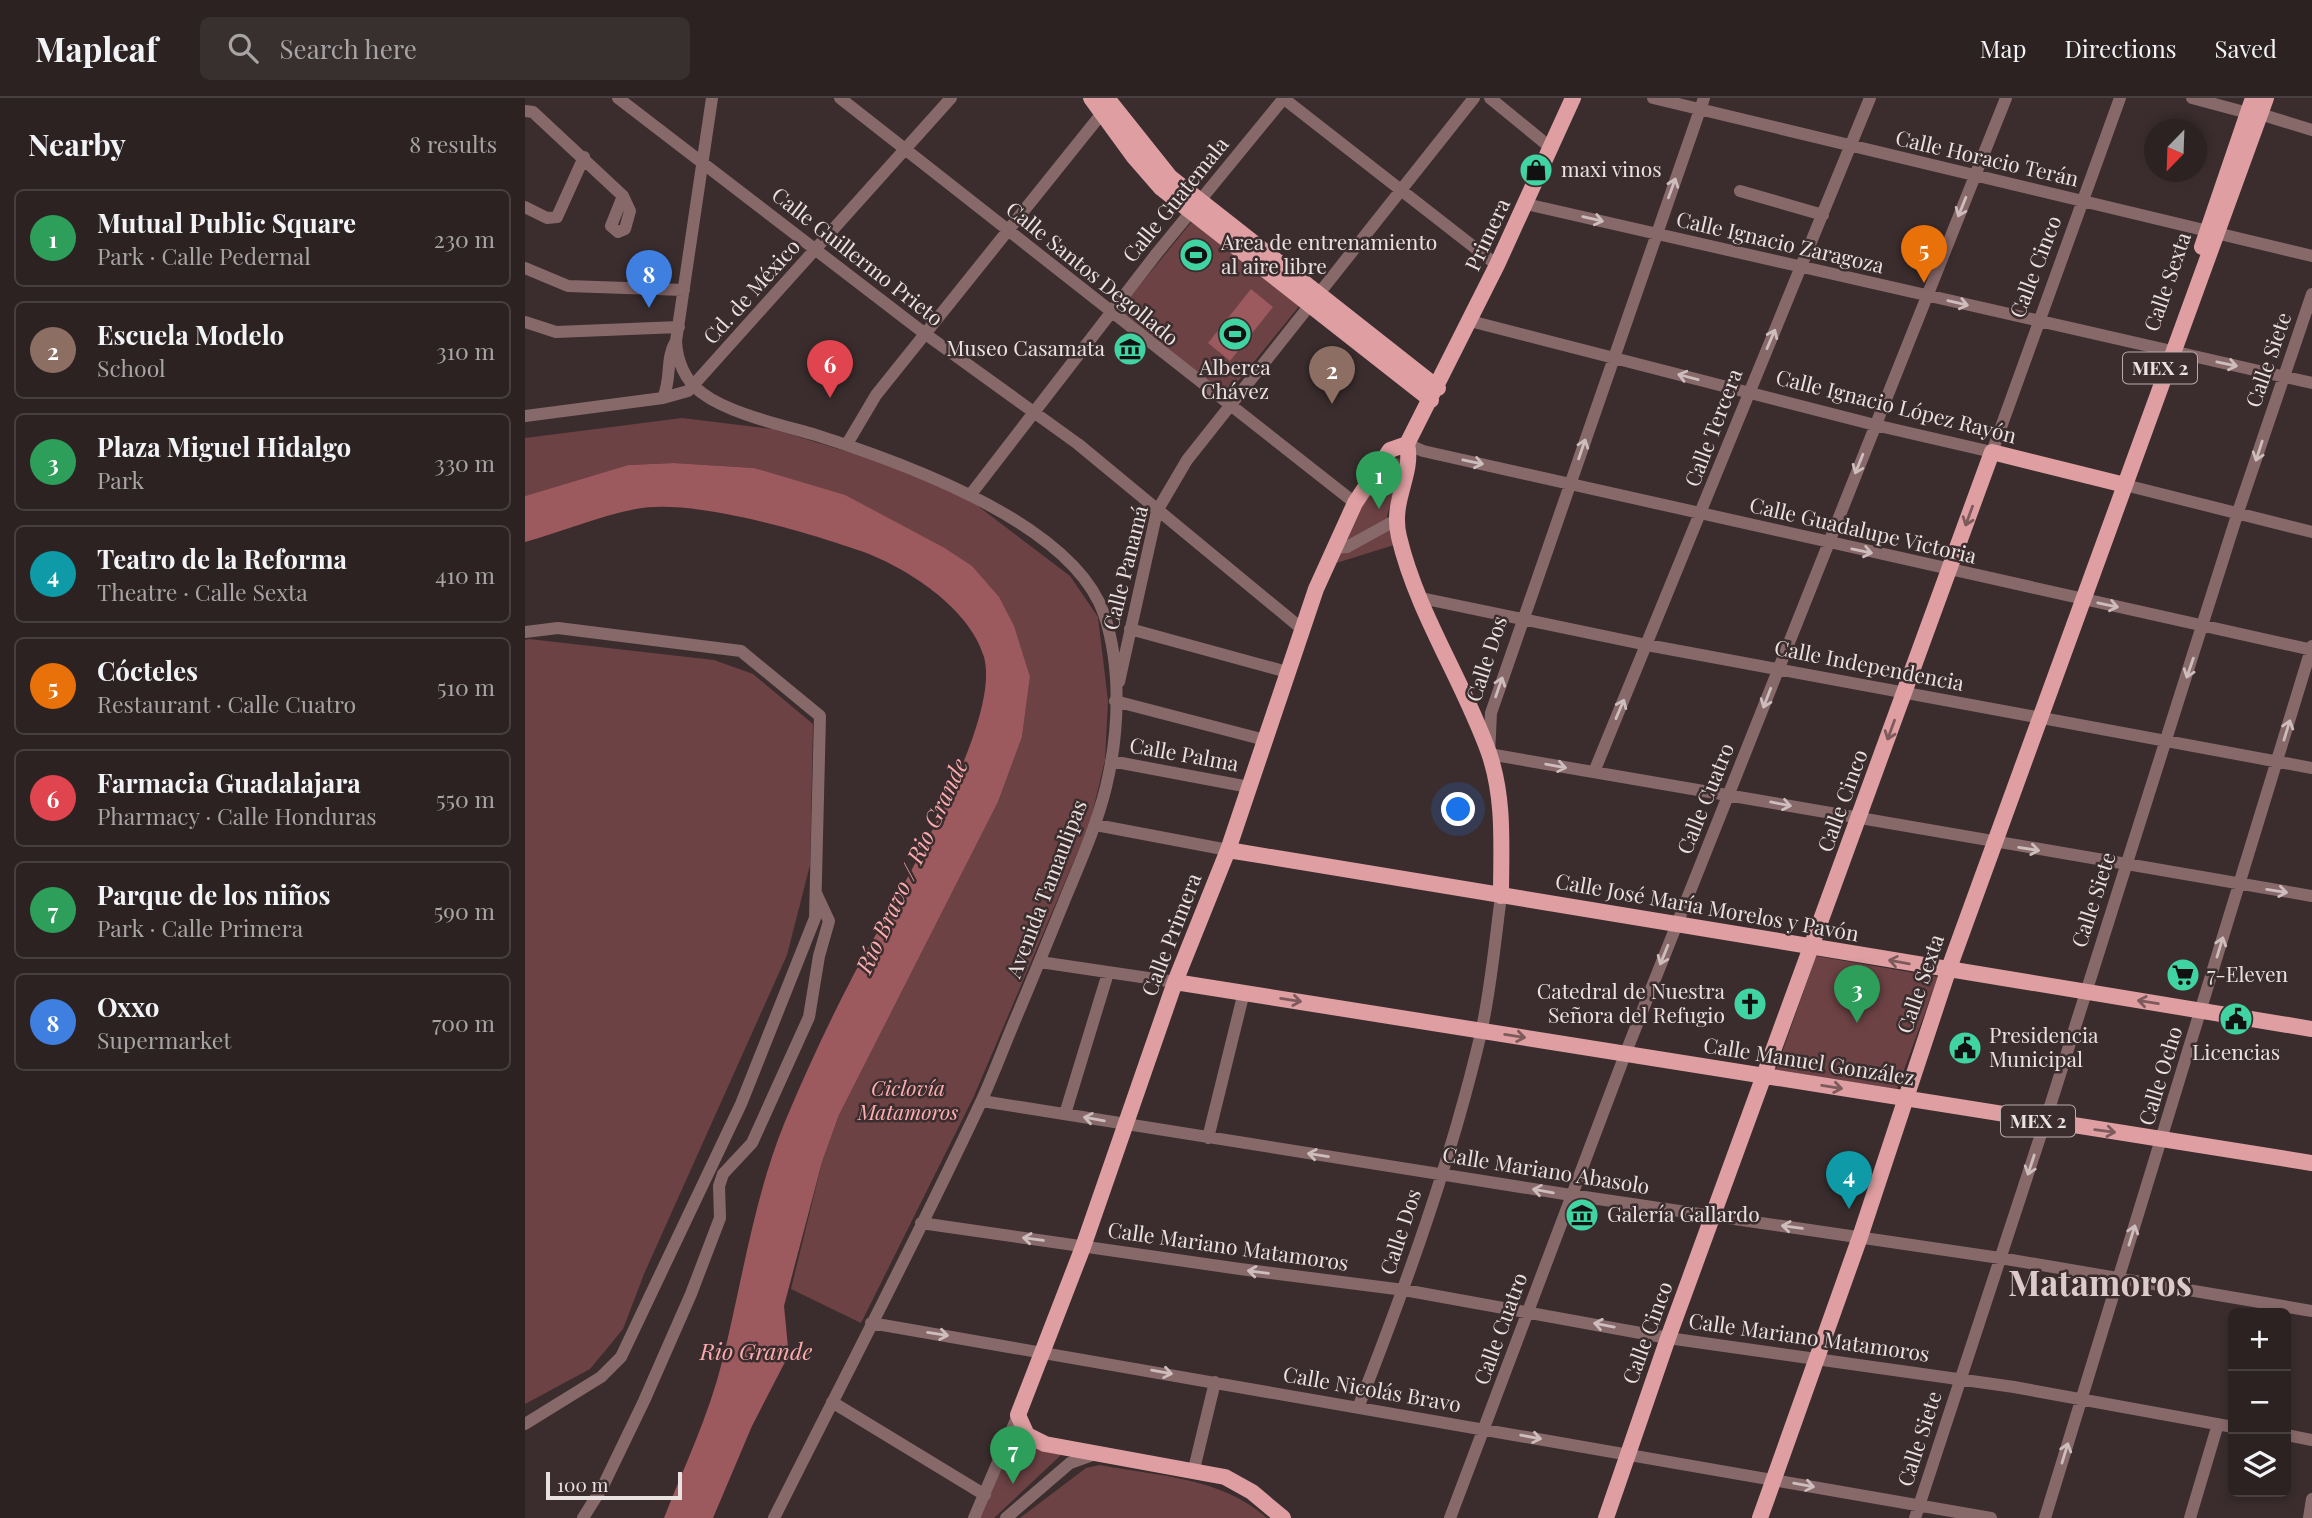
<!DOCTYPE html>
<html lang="en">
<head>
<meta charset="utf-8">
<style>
  body { margin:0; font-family:"Playfair Display",serif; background:#382f2f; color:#f1f3f6 }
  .controls { position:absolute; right:21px; bottom:21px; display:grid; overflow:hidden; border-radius:10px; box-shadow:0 4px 10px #0003 }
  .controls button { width:63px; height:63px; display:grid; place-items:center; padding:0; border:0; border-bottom:2px solid #483f40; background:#2c2222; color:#f1f3f6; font:35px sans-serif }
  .compass { position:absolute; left:1619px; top:21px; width:63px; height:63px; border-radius:50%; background:#2c2222; box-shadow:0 4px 10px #0003; rotate:203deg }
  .scale { position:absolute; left:21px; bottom:18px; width:136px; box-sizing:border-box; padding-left:7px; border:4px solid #eae1e1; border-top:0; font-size:19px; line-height:24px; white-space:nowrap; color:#eae1e1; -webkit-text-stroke:5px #3b2d2e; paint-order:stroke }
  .you { position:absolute; left:934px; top:712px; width:24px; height:24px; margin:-18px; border:5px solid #fff; border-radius:50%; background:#1a73e8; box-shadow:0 0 0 10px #1a73e833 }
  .badge { display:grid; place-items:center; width:46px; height:46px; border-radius:50%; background:#40d4a2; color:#fff; font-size:23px; font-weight:700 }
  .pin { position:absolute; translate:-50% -58px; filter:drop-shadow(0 2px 4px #0008) }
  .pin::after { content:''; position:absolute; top:37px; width:24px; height:21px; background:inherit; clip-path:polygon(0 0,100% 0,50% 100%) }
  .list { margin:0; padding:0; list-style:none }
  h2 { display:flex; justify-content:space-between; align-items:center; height:91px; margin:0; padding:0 28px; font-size:30px }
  h2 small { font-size:23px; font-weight:400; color:#a6a4a5 }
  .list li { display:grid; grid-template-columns:46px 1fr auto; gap:21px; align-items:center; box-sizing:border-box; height:98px; margin:0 14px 14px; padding:0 14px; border:2px solid #483f40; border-radius:10px }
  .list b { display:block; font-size:26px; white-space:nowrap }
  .list p { margin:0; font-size:23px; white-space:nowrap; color:#a6a4a5 }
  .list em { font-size:23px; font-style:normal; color:#a6a4a5 }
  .icon { flex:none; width:38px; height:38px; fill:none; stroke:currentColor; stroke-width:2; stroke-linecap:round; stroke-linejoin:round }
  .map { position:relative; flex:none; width:1787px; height:1420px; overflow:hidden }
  header { display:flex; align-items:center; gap:42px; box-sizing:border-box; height:98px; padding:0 35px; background:#2c2222; border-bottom:2px solid #483f40 }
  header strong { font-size:33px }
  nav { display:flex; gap:38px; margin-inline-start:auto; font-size:24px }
  .search { width:490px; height:63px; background:#382f2f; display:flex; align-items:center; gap:18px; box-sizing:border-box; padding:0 24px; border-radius:10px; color:#a6a4a5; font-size:26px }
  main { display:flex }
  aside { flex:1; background:#2c2222 }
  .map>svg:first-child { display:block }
</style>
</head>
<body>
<header>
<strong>Mapleaf</strong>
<div class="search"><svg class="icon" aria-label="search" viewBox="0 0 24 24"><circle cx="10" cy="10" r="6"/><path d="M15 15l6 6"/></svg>Search here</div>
<nav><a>Map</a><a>Directions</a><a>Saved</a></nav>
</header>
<main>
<aside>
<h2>Nearby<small>8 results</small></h2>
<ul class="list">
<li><span class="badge" style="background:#2e9e5b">1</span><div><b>Mutual Public Square</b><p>Park · Calle Pedernal</p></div><em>230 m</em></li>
<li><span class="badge" style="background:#8d6e63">2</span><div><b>Escuela Modelo</b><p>School</p></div><em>310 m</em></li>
<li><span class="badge" style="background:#2e9e5b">3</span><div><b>Plaza Miguel Hidalgo</b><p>Park</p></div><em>330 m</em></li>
<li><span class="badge" style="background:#0f9aa8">4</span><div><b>Teatro de la Reforma</b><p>Theatre · Calle Sexta</p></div><em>410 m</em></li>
<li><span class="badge" style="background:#e8710a">5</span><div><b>Cócteles</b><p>Restaurant · Calle Cuatro</p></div><em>510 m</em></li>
<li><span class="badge" style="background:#e0444e">6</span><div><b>Farmacia Guadalajara</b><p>Pharmacy · Calle Honduras</p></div><em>550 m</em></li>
<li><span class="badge" style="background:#2e9e5b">7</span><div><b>Parque de los niños</b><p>Park · Calle Primera</p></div><em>590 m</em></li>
<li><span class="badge" style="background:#3f7fe0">8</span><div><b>Oxxo</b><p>Supermarket</p></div><em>700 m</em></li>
</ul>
</aside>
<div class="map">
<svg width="1787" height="1420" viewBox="0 0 1787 1420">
  <rect width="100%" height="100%" fill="#3b2d2e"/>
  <path fill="#6d4245" d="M669,121L776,206L702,297L593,214Z
    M157,320L248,331L382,372L441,399L545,478L573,519L583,603L580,662L565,725L449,998L336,1225L266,1191L297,1064L314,1017L473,704L497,639L505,579L418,449L377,428L229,370L149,365L103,367L0,398V340Z
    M868,360L877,361L862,418L869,447L808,466L835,405Z
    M4,541L189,562L228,576L288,626L285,767L262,857L119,1176L98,1231L65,1271L0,1306V542Z
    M1291,858L1413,879L1372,991L1251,972Z
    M491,1335L509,1350L537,1356L469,1420H454Z
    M575,1367C632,1378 696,1379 742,1420H495L561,1370Z"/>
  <path fill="#9c595e" d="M726,191L748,209L705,263L683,245Z
    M149,365L229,370L320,397L418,449L447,468L474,499L489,528L505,579L497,639L473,704L314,1017L297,1064L259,1208L263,1249L260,1264L227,1328L188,1420H139C159,1369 184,1317 197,1264C217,1185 228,1103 259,1026C279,978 302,928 326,882C361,815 478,628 459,559C445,510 381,469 336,453C281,434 168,400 111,411C73,418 37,434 0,444V398L103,367Z"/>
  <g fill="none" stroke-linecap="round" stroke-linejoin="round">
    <path stroke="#88696a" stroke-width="12" d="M93,0L399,235L553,346L777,531
      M187,0L151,243C152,263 160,283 177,295C205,316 257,327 291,337C376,364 547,424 579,516C597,570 594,635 581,689C572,726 557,760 542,796C526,835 510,875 493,915C480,945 469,976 455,1006C390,1145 318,1282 249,1420
      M315,0L830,405
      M758,0L972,167
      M965,0L1026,50
      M1128,0L1787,158
      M1179,0L966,615L964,656L1787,798
      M1667,0L1723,15
      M0,13L8,14L98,98L105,113L100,131L93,134L86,128L98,98
      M1735,16L1787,32
      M1215,93L1298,117
      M1001,106L1787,285
      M0,109L22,120L32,119L59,59
      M0,170L43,188L159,192
      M945,223L1350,327L1467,354L1595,0
      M0,224L31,234L154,229
      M138,300C147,280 140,261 151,243
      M0,318L138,300L163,293L426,0
      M322,346L351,297L582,9
      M882,346L898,353L1787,552
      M1600,387L1787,434
      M446,396L632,155L759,0
      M808,450L822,449L871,422
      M896,500L1122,547L1787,670
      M605,531L762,574
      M0,534L33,530L216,553L295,618L290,820L216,1006L96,1259L76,1279L0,1326
      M594,584L632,413L662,362L949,0
      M590,603L740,642
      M586,663L724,689
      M1069,674L1345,0
      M571,727L703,752
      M515,864L650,884
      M457,1003L1046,1097L1475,1160L1787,1213
      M540,1016L583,875
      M683,1040L719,894
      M396,1125L715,1171L879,1192L1143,1240L1489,1289L1708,1329
      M346,1225L1466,1420
      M307,1304L460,1397
      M833,1310C881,1187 926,1063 956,935C966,890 970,843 976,798
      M1761,1337L1787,1342
      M669,1371L690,1284
      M58,1420L78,1388L119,1303L166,1196L195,1120L194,1088L198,1076L227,1045L284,919L294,858L304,823L291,795
      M449,1420L493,1317
      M481,1420L545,1365L570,1356
      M925,1420L1101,954L1481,0
      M1390,1420L1520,1024L1713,414L1787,196
      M1520,1420L1787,548
      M1665,1420L1693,1326
      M1784,1420L1787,1401"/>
    <path stroke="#df9fa2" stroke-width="16" d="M566,0L609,59L636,90L906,302
      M582,0L645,79L913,290
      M1677,149L1728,0
      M882,346C889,377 865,402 874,439C892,515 938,582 964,655C980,702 976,749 976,798
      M703,752L1787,931
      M650,884L1787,1065
      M758,1420L727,1394L700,1379L520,1346L502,1337L493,1317L558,1149L650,884L703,752L791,491L830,405L865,352L882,346L972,167L1048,0
      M1081,1420L1143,1240L1467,354L1600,387
      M1235,1420L1335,1139L1423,873L1741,0"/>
  </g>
  <defs><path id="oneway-shaft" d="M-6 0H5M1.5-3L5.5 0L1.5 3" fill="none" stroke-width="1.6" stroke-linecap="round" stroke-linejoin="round" transform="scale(1.75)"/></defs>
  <g stroke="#cdbdbd">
    <use href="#oneway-shaft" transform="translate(1147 90) rotate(-70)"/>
    <use href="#oneway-shaft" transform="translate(1437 109) rotate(112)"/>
    <use href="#oneway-shaft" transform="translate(1068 121) rotate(13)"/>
    <use href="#oneway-shaft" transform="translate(1433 205) rotate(13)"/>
    <use href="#oneway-shaft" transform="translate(1246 241) rotate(-67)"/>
    <use href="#oneway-shaft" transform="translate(1702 266) rotate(12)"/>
    <use href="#oneway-shaft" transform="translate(1163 279) rotate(-165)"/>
    <use href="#oneway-shaft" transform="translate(1057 351) rotate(-71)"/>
    <use href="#oneway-shaft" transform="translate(1734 353) rotate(108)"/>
    <use href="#oneway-shaft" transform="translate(948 364) rotate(12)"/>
    <use href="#oneway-shaft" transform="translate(1334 366) rotate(112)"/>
    <use href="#oneway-shaft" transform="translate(1337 453) rotate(12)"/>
    <use href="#oneway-shaft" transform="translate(1583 507) rotate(12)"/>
    <use href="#oneway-shaft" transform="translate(1665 570) rotate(109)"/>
    <use href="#oneway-shaft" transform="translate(974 589) rotate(-71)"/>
    <use href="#oneway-shaft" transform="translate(1242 600) rotate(111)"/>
    <use href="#oneway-shaft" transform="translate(1095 611) rotate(-67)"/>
    <use href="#oneway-shaft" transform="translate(1762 632) rotate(-73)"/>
    <use href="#oneway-shaft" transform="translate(1031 668) rotate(10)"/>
    <use href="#oneway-shaft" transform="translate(1256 706) rotate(11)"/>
    <use href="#oneway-shaft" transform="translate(1504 751) rotate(9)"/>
    <use href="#oneway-shaft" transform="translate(1752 793) rotate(9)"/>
    <use href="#oneway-shaft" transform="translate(1695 849) rotate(-73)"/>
    <use href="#oneway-shaft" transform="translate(1139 857) rotate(112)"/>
    <use href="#oneway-shaft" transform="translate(569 1021) rotate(-170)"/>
    <use href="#oneway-shaft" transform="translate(793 1057) rotate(-171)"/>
    <use href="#oneway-shaft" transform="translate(1506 1067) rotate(108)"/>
    <use href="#oneway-shaft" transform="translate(1018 1093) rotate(-170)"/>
    <use href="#oneway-shaft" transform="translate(1267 1129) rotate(-172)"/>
    <use href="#oneway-shaft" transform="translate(1607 1137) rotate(-73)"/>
    <use href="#oneway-shaft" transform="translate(508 1141) rotate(-172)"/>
    <use href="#oneway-shaft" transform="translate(733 1174) rotate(-173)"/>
    <use href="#oneway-shaft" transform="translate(1079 1227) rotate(-169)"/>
    <use href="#oneway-shaft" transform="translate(413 1236) rotate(9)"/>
    <use href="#oneway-shaft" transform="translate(637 1274) rotate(10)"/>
    <use href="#oneway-shaft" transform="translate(1006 1339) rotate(10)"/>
    <use href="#oneway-shaft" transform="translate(1540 1355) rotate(-73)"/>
    <use href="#oneway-shaft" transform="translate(1279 1387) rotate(10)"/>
  </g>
  <g stroke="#7d5b5c">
    <use href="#oneway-shaft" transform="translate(1444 418) rotate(110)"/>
    <use href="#oneway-shaft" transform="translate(1366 632) rotate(110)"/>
    <use href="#oneway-shaft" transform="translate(1374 864) rotate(-170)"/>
    <use href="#oneway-shaft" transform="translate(766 902) rotate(9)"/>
    <use href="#oneway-shaft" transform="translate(1623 904) rotate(-171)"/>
    <use href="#oneway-shaft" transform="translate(990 938) rotate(9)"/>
    <use href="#oneway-shaft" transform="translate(1307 989) rotate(9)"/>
    <use href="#oneway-shaft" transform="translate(1580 1033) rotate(8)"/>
  </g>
  <defs>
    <symbol id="shop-disc" viewBox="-11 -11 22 22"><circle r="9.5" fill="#40d4a2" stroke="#3b2d2e"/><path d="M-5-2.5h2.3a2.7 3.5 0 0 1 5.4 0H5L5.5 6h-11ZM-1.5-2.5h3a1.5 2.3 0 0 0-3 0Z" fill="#111"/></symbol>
    <symbol id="stadium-disc" viewBox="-11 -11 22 22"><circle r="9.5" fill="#40d4a2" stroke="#3b2d2e"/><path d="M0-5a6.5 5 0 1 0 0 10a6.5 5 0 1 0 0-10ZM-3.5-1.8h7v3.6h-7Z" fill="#111"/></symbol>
    <symbol id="museum-disc" viewBox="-11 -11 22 22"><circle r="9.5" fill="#40d4a2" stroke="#3b2d2e"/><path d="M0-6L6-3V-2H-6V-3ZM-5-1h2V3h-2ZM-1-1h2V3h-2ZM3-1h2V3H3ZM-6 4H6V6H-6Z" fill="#111"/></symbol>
    <symbol id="supermarket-disc" viewBox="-11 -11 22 22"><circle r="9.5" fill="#40d4a2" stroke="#3b2d2e"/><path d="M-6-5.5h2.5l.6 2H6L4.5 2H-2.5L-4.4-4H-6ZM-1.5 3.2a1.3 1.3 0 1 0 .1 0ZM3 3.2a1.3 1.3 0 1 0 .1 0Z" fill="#111"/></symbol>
    <symbol id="church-disc" viewBox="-11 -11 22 22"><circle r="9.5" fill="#40d4a2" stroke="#3b2d2e"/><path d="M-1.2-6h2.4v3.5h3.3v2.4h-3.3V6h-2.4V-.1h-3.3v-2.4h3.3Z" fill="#111"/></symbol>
    <symbol id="civic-disc" viewBox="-11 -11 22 22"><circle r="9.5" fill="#40d4a2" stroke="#3b2d2e"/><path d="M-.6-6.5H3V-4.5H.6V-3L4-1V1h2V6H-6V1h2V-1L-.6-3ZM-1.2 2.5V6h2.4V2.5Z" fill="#111"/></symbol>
  </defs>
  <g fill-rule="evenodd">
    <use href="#shop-disc" x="992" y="53" width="38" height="38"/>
    <use href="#stadium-disc" x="652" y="138" width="38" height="38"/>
    <use href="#stadium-disc" x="691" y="217" width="38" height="38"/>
    <use href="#museum-disc" x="586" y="232" width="38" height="38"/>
    <use href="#supermarket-disc" x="1639" y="858" width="38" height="38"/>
    <use href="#church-disc" x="1206" y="887" width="38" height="38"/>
    <use href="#civic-disc" x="1692" y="902" width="38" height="38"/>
    <use href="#civic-disc" x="1421" y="931" width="38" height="38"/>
    <use href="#museum-disc" x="1038" y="1098" width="38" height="38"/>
  </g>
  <g text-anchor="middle" stroke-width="5" stroke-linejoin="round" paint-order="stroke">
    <g fill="#3b2d2e" stroke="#b6abab" stroke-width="2">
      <rect x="1598" y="254.5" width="74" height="31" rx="5"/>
      <rect x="1476" y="1007.5" width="74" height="31" rx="5"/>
    </g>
    <g font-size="19" font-weight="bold" fill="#eae1e1">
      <text x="1635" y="277">MEX 2</text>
      <text x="1513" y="1030">MEX 2</text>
    </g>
    <g font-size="21" fill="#eae1e1" stroke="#3b2d2e">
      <text transform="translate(1462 61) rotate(13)" y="7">Calle Horacio Terán</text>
      <text transform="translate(651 102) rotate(-51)" y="7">Calle Guatemala</text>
      <text transform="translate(963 137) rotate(-65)" y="7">Primera</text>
      <text transform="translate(1255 145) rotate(13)" y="7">Calle Ignacio Zaragoza</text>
      <text transform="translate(332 159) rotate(38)" y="7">Calle Guillermo Prieto</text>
      <text transform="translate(1511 169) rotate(-69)" y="7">Calle Cinco</text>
      <text transform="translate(567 176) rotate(39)" y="7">Calle Santos Degollado</text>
      <text transform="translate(1643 184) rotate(-71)" y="7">Calle Sexta</text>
      <text transform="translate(227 194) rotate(-48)" y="7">Cd. de México</text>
      <text transform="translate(1744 262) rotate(-71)" y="7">Calle Siete</text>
      <text transform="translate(1371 309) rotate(14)" y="7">Calle Ignacio López Rayón</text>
      <text transform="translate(1189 330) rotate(-69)" y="7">Calle Tercera</text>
      <text transform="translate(1338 433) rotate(13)" y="7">Calle Guadalupe Victoria</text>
      <text transform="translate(601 470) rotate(-76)" y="7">Calle Panamá</text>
      <text transform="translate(962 561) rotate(-72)" y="7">Calle Dos</text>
      <text transform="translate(1344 568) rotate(11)" y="7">Calle Independencia</text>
      <text transform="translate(659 657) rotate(10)" y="7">Calle Palma</text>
      <text transform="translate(1181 701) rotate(-68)" y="7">Calle Cuatro</text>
      <text transform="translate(1318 703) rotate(-70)" y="7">Calle Cinco</text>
      <text transform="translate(522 791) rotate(-69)" y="7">Avenida Tamaulipas</text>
      <text transform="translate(1569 802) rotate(-72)" y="7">Calle Siete</text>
      <text transform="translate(1182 810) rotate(10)" y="7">Calle José María Morelos y Pavón</text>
      <text transform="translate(647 837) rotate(-69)" y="7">Calle Primera</text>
      <text transform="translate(1396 886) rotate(-71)" y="7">Calle Sexta</text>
      <text transform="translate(1284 964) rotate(9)" y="7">Calle Manuel González</text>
      <text transform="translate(1636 978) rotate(-73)" y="7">Calle Ocho</text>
      <text transform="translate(1021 1073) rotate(9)" y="7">Calle Mariano Abasolo</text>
      <text transform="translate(876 1134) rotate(-72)" y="7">Calle Dos</text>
      <text transform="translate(703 1149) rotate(8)" y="7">Calle Mariano Matamoros</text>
      <text transform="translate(976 1231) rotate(-70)" y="7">Calle Cuatro</text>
      <text transform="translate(1123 1235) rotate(-70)" y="7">Calle Cinco</text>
      <text transform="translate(1284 1240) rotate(8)" y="7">Calle Mariano Matamoros</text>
      <text transform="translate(847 1292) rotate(10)" y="7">Calle Nicolás Bravo</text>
      <text transform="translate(1395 1341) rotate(-72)" y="7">Calle Siete</text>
    </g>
    <g font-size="21" fill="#eae1e1" stroke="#3b2d2e" text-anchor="start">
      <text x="1036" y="79">maxi vinos</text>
      <text x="696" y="152">Area de entrenamiento<tspan x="696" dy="24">al aire libre</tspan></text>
      <text x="580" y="258" text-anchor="end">Museo Casamata</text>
      <text x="710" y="277" text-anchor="middle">Alberca<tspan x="710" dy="24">Chávez</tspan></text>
      <text x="1682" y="884">7-Eleven</text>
      <text x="1200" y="901" text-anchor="end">Catedral de Nuestra<tspan x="1200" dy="24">Señora del Refugio</tspan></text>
      <text x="1464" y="945">Presidencia<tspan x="1464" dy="24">Municipal</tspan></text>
      <text x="1711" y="962" text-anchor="middle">Licencias</text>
      <text x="1082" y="1124">Galería Gallardo</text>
    </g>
    <g font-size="21" font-style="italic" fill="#feadb1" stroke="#3b2d2e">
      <text x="383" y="998">Ciclovía<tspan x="383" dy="24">Matamoros</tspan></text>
    </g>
    <g font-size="23" font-style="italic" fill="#fdacb0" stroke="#3b2d2e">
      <text transform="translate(387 768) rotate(-65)" y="8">Río Bravo / Rio Grande</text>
      <text x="231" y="1262">Rio Grande</text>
    </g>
    <g font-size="35" font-weight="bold" fill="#ddcbcb" stroke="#3b2d2e">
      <text x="1575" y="1198">Matamoros</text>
    </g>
  </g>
</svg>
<div class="controls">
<button>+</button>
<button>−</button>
<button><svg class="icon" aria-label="layers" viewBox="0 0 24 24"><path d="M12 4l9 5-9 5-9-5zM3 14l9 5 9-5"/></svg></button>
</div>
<svg class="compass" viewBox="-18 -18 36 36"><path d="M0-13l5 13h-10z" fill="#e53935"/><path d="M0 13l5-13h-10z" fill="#a6a4a5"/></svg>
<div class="scale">100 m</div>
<div class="you"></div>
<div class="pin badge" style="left:854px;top:411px;background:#2e9e5b">1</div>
<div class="pin badge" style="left:807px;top:306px;background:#8d6e63">2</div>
<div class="pin badge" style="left:1332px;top:925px;background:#2e9e5b">3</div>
<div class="pin badge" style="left:1324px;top:1111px;background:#0f9aa8">4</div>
<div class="pin badge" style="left:1399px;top:185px;background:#e8710a">5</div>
<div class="pin badge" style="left:305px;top:300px;background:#e0444e">6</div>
<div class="pin badge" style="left:488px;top:1386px;background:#2e9e5b">7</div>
<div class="pin badge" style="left:124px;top:210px;background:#3f7fe0">8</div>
</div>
</main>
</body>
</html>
